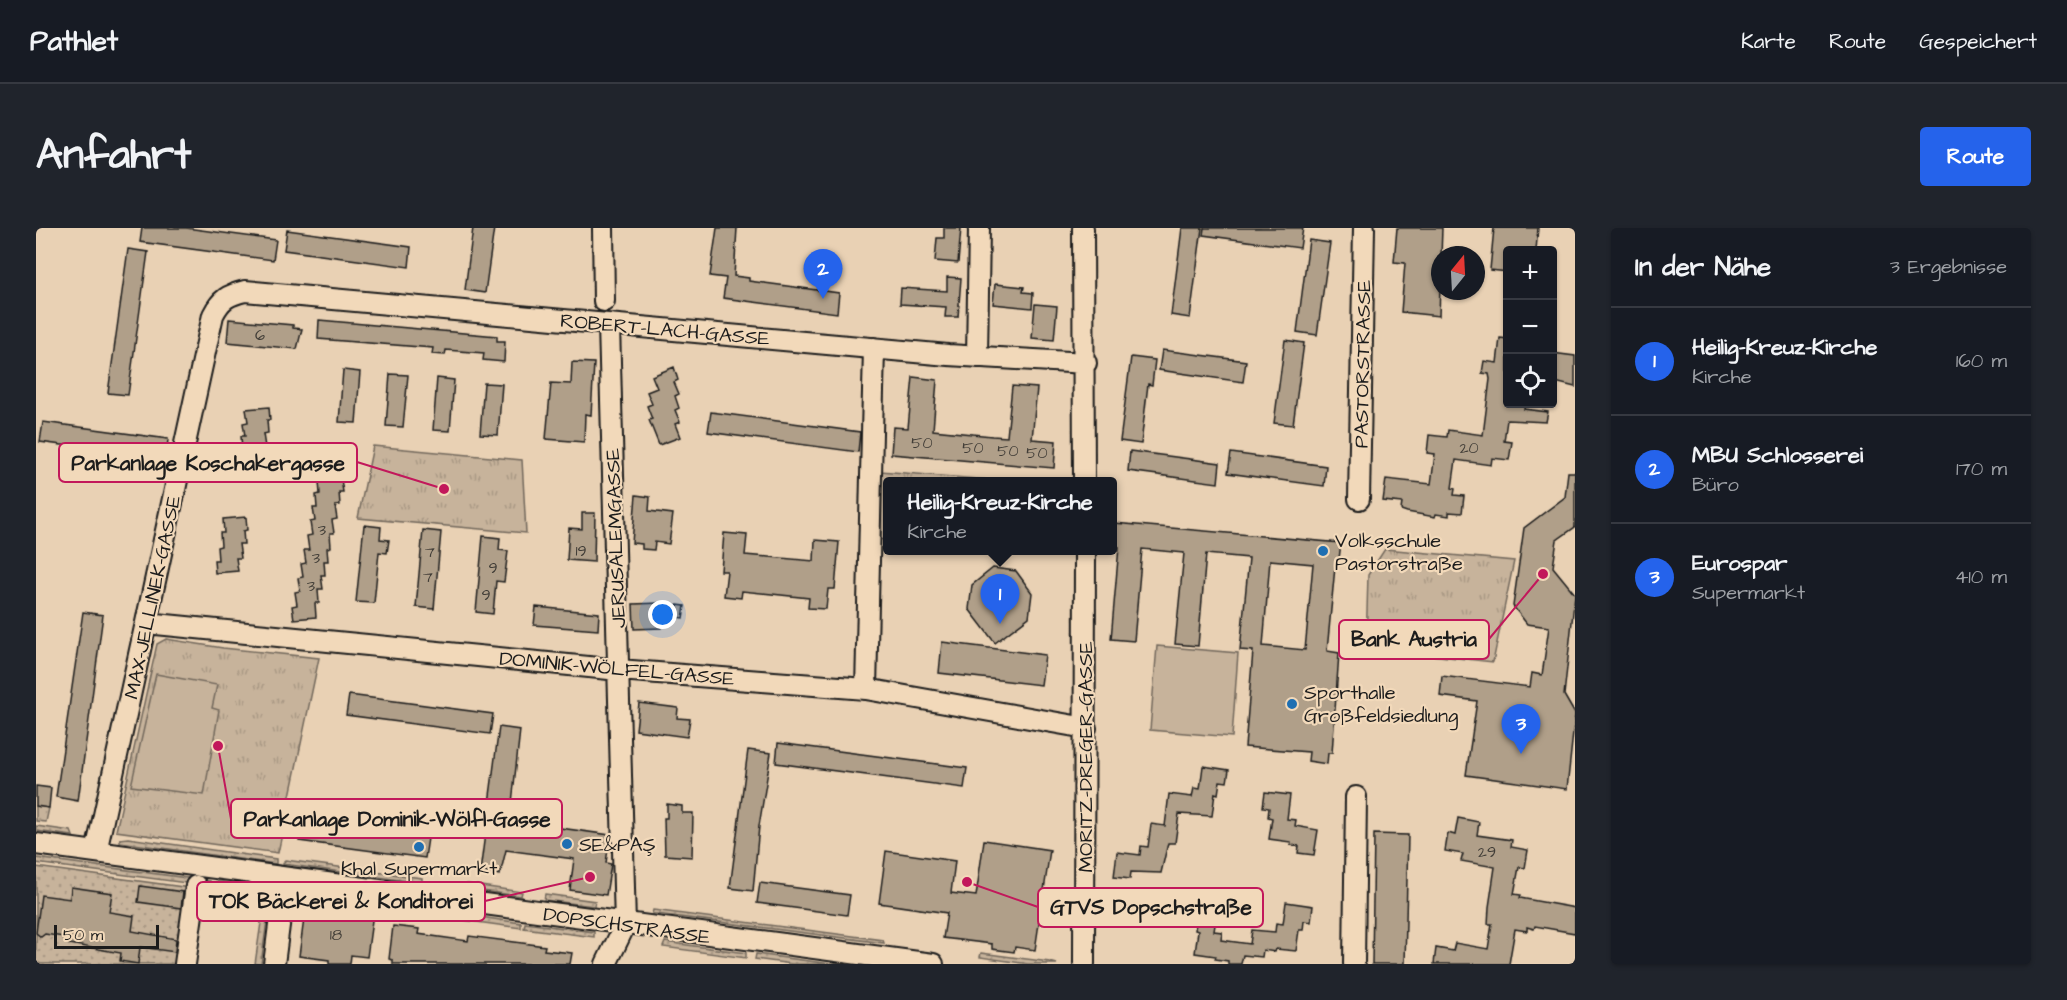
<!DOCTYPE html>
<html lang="de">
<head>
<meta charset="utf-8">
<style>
  body { margin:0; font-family:"Architects Daughter",sans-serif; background:#20242c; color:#f1f3f6 }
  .controls { position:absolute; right:18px; top:18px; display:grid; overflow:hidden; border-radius:6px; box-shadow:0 2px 4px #0004 }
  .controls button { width:54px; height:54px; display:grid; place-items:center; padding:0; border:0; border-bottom:2px solid #363941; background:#171b24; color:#f1f3f6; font:30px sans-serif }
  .compass { position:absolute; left:1395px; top:18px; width:54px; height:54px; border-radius:50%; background:#171b24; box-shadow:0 2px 4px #0004; rotate:18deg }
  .scale { position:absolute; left:18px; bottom:15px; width:105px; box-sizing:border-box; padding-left:6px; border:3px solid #1c1c1c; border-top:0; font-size:16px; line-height:21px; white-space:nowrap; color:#1c1c1c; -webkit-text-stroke:4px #f2d9ba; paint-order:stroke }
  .you { position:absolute; left:627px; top:387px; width:21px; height:21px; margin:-15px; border:4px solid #fff; border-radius:50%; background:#1a73e8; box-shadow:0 0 0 9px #1a73e833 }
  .badge { display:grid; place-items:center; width:39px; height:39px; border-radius:50%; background:#2563eb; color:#fff; font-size:20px; font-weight:700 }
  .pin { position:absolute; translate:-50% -50px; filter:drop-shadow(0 2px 3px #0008) }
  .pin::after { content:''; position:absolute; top:32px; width:21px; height:18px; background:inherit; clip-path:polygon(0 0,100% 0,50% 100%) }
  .popup { position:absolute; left:847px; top:249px; width:234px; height:78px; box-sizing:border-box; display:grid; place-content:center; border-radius:6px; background:#171b24; filter:drop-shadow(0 2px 4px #0005); font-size:20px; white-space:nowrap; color:#9ea1a6 }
  .popup b { font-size:22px; color:#f1f3f6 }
  .popup::after { content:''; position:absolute; left:50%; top:100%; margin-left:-12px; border:12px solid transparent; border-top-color:#171b24 }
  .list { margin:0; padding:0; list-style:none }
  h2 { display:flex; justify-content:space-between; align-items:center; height:78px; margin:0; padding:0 24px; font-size:26px }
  h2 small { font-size:20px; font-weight:400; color:#9ea1a6 }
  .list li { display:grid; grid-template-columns:39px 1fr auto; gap:18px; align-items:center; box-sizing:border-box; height:108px; padding:0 24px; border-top:2px solid #363941 }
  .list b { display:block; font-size:22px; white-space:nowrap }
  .list p { margin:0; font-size:20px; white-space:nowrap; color:#9ea1a6 }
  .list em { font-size:20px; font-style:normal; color:#9ea1a6 }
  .icon { flex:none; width:33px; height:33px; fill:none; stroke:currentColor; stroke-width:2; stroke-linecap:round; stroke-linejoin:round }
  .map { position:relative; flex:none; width:1539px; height:736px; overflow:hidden; border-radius:6px }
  header { display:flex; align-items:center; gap:36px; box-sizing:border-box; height:84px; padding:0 30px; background:#171b24; border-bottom:2px solid #363941 }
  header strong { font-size:28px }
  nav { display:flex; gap:33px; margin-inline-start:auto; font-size:21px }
  .intro { display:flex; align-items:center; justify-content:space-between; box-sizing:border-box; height:144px; padding:0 36px }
  h1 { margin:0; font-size:42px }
  .button { padding:15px 27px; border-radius:6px; background:#2563eb; color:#fff; font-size:21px; font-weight:700 }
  main { display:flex; gap:36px; padding:0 36px }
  aside { flex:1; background:#171b24; border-radius:6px; box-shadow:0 2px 4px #0004 }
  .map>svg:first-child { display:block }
</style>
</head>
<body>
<header>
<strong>Pathlet</strong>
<nav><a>Karte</a><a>Route</a><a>Gespeichert</a></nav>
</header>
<div class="intro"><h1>Anfahrt</h1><a class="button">Route</a></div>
<main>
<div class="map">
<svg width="1539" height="736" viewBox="0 0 1539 736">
  <defs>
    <pattern id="grass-dots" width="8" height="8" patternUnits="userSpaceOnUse" patternTransform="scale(1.5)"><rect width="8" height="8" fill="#c7b39b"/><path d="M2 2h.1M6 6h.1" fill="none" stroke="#aa9985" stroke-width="1.8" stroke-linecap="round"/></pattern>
    <pattern id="park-tufts" width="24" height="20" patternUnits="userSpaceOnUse" patternTransform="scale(1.5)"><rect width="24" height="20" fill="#c7b39b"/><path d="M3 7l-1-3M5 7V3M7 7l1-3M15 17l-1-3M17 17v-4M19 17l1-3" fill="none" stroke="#aa9985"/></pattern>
  </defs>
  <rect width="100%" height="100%" fill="#e9d1b4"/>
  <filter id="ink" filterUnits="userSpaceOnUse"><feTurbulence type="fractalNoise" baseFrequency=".0167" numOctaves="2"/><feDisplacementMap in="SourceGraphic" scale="12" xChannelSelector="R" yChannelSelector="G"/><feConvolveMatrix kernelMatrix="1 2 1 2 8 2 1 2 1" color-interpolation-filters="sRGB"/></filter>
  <g filter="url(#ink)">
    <path fill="url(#grass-dots)" stroke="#72685c" stroke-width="1.5" d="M0,578L13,580L10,594L0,593Z
      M0,598L35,603L37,608L0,603Z
      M92,610L240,631V636L84,614V611Z
      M0,630L174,653L173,658L0,635Z
      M249,632L386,650V655L247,636Z
      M0,639L154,660L143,736H0Z
      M182,653L224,660L222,665L180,659Z
      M431,656L486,664L485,668L430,661Z
      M509,666L559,673L558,678L508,672Z
      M234,671L225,736H219L228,674Z
      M352,677L381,681L380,686L351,682Z
      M384,680L485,695V700L383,686Z
      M617,682L847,712L848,715L620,686H616Z
      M489,695L558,704V709L488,700Z
      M629,714L710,725V730L627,719Z
      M945,725L1014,734L1021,736H992L944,729Z
      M720,726L795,736H756L719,731Z"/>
    <path fill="url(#park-tufts)" stroke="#72685c" stroke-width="1.5" d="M337,218L486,232L490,305L322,290Z
      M844,243L966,253L852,254L851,312L843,311Z
      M1349,321L1478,333L1457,434L1330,420L1332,347Z
      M130,411L187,420L283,430L242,625L80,603L121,416Z"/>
    <path fill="#c7b39b" stroke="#72685c" stroke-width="1.5" d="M1121,418L1202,425L1196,509L1114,502Z
      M120,446L181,457L176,480L183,482L168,567L95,558Z"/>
    <path fill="#b09f89" stroke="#1c1c1c" stroke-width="1.5" fill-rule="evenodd" d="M106,0H150L240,12L237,32L104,14Z
      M437,0H458L449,65L429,62Z
      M681,0H701L698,48L713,50V53L803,65L801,85L687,70L690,50L674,48Z
      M908,0H925L922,35L899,33L901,10H908Z
      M1146,0H1166L1154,90L1135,87Z
      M1168,0H1267L1264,20L1167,7Z
      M1361,0H1406L1403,88L1365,84L1369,35L1358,34Z
      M1458,0H1502L1500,22H1472V44L1454,42Z
      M251,2L375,19L373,39L248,22Z
      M1273,12L1294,15L1281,107L1261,104Z
      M92,21L112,24L92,167L72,165Z
      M911,49L925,50L922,89H909L910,79L864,76L865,60L911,63Z
      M959,56L988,59L987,64L997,65L996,80L957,76Z
      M999,76L1021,78L1018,112L996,110Z
      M193,91L257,97V100L266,101L261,121L191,114Z
      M283,92L461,108V113H469L468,134L447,132L448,125L410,122L409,127L396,126L397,120L282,111Z
      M1464,110L1472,111V176H1489L1488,181L1512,184L1510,194L1471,192L1468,213L1476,214L1473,232L1456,230L1455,237L1420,232L1416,260L1419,261L1418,267L1428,268L1426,285L1413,284V288L1400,286L1399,289L1371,284L1365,282L1366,275L1347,273L1350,251L1395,256L1399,226L1391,225L1393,207L1411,209L1412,202L1447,207L1454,151L1453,146L1446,145L1448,133L1461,135Z
      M1249,112L1268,115L1257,197L1238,195Z
      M1126,122L1210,133L1207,154L1123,142Z
      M1516,125L1539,128V159L1519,154Z
      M1095,129L1119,132L1116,157L1112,156L1105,216L1084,213Z
      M536,134L558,135L555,187L549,186L548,214L510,211L515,155L535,156Z
      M638,139L642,152L638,154L643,166L639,168L643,180L639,182L644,194L639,196L644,209L623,217L613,192L616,191L611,178L616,176L611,164L621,160L616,148Z
      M307,142L324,144L320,195L303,194Z
      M354,146L372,147L367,199L350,198Z
      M877,149L901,152L897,202L956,208L971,209L976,158L1001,160L996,211L1020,213L1018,240L855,226L857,199L872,200Z
      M401,150L418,152L414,203L397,202Z
      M448,155L466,156L462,207L444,206Z
      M233,179L234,192H231L232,205L227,206L229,219L225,220L226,232L222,233L223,246L200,248L198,236L203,235L202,222H206L205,208H209L207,195L212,194L210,181Z
      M675,184L824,204L822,224L672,204Z
      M7,194L132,211L130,231L4,214Z
      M1094,223L1184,235L1182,255L1092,243Z
      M1195,225L1290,238L1288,258L1192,245Z
      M309,237L310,250L305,251L307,264H303L304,277L299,278L301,291L296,292L298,305H294L295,319L291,320L292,333H288L289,347H285L287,361H282L283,375H279L280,389L258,391L256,378L261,377L259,364L264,363L262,350L267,349L265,336L270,335L268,322H273L271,308L276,307L274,294L279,293L277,280H281L280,267L284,266L283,253H287L286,240Z
      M1532,244H1539V299L1521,312L1517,339L1539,366L1528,467L1539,486L1531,561L1430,547L1441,473L1404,468L1406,448L1494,459L1496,445L1506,447L1513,399L1491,396L1477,378L1488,300L1529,269Z
      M600,267L614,269L613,283L637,286L633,316L619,314L618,322L606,321V316L596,315Z
      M546,285H559L558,334L531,332L533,300L546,301Z
      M210,289L211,302L207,303L208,316H203L205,330H200L202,343L179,345L178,332H182L181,319L185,318L184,305H188L187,291Z
      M1078,295L1305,315L1302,339H1299L1291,423L1303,425L1296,525H1292L1291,536L1272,533L1273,524L1209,519L1217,423L1204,422L1213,330L1170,326L1162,418L1139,416L1148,325L1106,321L1098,413L1075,411L1083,319L1077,318ZM1234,332L1277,336L1269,422L1227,418Z
      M328,297L345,299L344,311L353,312L351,325L343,324L338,375L320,374Z
      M387,302L405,304L398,381L380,379Z
      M688,305L711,307L709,327L778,333L779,312L803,314L799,361H792L790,381L772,380L773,370L706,363L705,370L688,368L691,343H685Z
      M447,308L464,310L463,322L472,323L468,354L460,353L457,386L440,384Z
      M957,340L980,343L996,365L993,389L959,415L933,381L936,357Z
      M625,375L649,378L647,390L625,387V400L598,401L597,376Z
      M500,379L563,385L562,402L498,397Z
      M47,384L67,387L42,573L20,569Z
      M906,414L1009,427L1005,457L903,445Z
      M313,467L457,486L454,506L310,487Z
      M603,475L642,480L641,490L654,491L651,509L600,502Z
      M463,499L484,502L474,593L574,607L570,635L575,636L570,667L534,662L538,631L470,622L464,647L444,644Z
      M742,515L931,540L928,560L740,535Z
      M712,522L735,525L723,598L717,663L694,660Z
      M1167,538L1193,542L1191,554L1184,553L1182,566L1179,565L1176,588L1143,586L1139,615H1132L1125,645L1095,644L1094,651L1078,649L1081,624L1104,627L1105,618L1112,619L1115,596L1129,598L1133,566L1156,569L1158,560L1164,561Z
      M0,558L15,560L13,580L0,578Z
      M1229,564L1254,567L1251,591L1260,592L1259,598L1282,602L1278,627L1262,625L1263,618L1254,617L1255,614L1233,611L1236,590L1232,589L1233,580L1227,579Z
      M631,576L646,578V585H657L656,629L629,627L628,590H631Z
      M1422,590L1443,594L1441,607L1476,612L1475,619L1492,622L1489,640L1483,639L1478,666L1485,667L1484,670L1539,680V705L1499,698L1498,701L1491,699V703L1479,701L1473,736H1398L1400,720L1417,723L1419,715L1452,721L1456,696H1452L1453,679L1459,639L1425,633L1427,626L1409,623L1412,605L1419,607Z
      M266,593L392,610L389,630L263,613Z
      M1338,606L1372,607L1369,736H1336Z
      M948,612L1014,622L999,722L979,719L978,724L956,721V716L907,710L911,685L843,675L850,623L919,633L915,665L940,668Z
      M724,655L814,667L811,687L721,675Z
      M104,658L147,664L145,680L102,674Z
      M35,659L76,665L73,684L98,688L96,703L140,711L139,724L104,719L102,736L84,733L85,725L33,716L34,710L9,706L5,709L0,705L5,667L34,671Z
      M1250,674L1277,678L1275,694L1268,693L1267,702H1263L1260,723L1240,721L1239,724L1227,722L1226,729L1207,727L1205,736H1192V733L1179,731L1180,728L1159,725L1162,703L1159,702L1160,694L1153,693L1155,676L1182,679L1178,703L1186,704L1185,712L1214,716L1216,702L1239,704L1240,695L1247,696Z
      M270,676L337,685L331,729L315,727L314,736H293V732L263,728Z
      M357,698L383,701L382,706L432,713L433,708L509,718L508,722L536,725L534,736H357V732L353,731Z"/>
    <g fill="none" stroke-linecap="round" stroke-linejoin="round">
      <defs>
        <path id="minor" d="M567,0L568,73
          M1047,0L1048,254
          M941,129L943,0
          M1323,271L1328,0
          M110,395L583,442L830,461L1050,500
          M830,461L838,120
          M0,616L897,736
          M60,624L177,87C185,71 192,67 209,63L912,127L1050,135
          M149,736L160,658
          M238,736L249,651
          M570,736L589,697L573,97
          M1048,736L1049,322
          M1318,736L1320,569"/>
      </defs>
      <use href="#minor" stroke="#1c1c1c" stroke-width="24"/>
      <use href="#minor" stroke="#f2d9ba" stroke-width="20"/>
    </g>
  </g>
  <g fill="#1f6fb2" stroke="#f2d9ba" stroke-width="2">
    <circle cx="1287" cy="323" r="6"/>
    <circle cx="1256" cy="476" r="6"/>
    <circle cx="531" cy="616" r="6"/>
    <circle cx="383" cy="619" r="6"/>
  </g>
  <g text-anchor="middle" stroke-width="4.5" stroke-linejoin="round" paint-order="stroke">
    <g font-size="16" fill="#413d37">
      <text x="224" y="112">6</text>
      <text x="886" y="220">50</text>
      <text x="937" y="225">50</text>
      <text x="1433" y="225">20</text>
      <text x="972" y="228">50</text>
      <text x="1001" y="230">50</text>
      <text x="286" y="307">3</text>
      <text x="545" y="328">19</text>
      <text x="394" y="329">7</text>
      <text x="280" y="335">3</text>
      <text x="457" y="345">9</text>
      <text x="392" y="354">7</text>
      <text x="275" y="363">3</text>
      <text x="450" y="372">9</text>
      <text x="1451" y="629">29</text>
      <text x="300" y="712">18</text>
    </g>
    <g font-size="20" fill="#1c1c1c" stroke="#f2d9ba">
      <text transform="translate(629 101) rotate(5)" y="7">ROBERT-LACH-GASSE</text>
      <text transform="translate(1326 136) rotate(-89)" y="7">PASTORSTRASSE</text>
      <text transform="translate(579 310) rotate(-92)" y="7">JERUSALEMGASSE</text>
      <text transform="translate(116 369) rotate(-78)" y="7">MAX-JELLINEK-GASSE</text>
      <text transform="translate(581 440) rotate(5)" y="7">DOMINIK-WÖLFEL-GASSE</text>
      <text transform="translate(1049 529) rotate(-90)" y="7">MORITZ-DREGER-GASSE</text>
      <text transform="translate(591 697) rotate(8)" y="7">DOPSCHSTRASSE</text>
    </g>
    <g font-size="20" fill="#1c1c1c" stroke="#f2d9ba" text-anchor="start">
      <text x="1299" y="319">Volksschule<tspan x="1299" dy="23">Pastorstraße</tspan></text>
      <text x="1268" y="471">Sporthalle<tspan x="1268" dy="23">Großfeldsiedlung</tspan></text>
      <text x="543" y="623">SE&amp;PAŞ</text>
      <text x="383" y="647" text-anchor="middle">Khal Supermarkt</text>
    </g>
  </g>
  <path fill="none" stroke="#c2185b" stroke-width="2" d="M408 261L321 234M1507 346L1453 411M182 518L195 591M554 649L449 673M931 654L1002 679"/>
  <g fill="#c2185b" stroke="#f2d9ba" stroke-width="2">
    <circle cx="408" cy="261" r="6"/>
    <circle cx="1507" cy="346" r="6"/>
    <circle cx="182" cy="518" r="6"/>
    <circle cx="554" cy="649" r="6"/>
    <circle cx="931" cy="654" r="6"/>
  </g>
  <g fill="#f2d9ba" stroke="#c2185b" stroke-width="2">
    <rect x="23" y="215" width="298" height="39" rx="6"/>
    <rect x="1303" y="392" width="150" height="39" rx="6"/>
    <rect x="195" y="571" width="331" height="39" rx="6"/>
    <rect x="161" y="654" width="288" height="39" rx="6"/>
    <rect x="1002" y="660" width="225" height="39" rx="6"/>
  </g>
  <g font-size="21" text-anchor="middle" font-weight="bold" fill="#1c1c1c">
    <text x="172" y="242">Parkanlage Koschakergasse</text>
    <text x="1378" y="418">Bank Austria</text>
    <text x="361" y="598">Parkanlage Dominik-Wölfl-Gasse</text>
    <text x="305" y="680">TOK Bäckerei &amp; Konditorei</text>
    <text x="1115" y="686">GTVS Dopschstraße</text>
  </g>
</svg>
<div class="controls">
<button>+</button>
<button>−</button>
<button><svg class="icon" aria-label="locate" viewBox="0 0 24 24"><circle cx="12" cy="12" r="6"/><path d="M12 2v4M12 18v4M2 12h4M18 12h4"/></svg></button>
</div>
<svg class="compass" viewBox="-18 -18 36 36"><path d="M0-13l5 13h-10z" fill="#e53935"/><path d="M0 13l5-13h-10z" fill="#9ea1a6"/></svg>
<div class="scale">50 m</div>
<div class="you"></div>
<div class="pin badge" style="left:964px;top:396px">1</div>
<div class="popup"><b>Heilig-Kreuz-Kirche</b>Kirche</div>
<div class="pin badge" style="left:787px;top:71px">2</div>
<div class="pin badge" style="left:1485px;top:526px">3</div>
</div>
<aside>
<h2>In der Nähe<small>3 Ergebnisse</small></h2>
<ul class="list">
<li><span class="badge">1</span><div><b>Heilig-Kreuz-Kirche</b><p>Kirche</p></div><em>160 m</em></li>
<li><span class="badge">2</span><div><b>MBU Schlosserei</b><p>Büro</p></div><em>170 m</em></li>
<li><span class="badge">3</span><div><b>Eurospar</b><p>Supermarkt</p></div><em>410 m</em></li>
</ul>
</aside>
</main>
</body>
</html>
